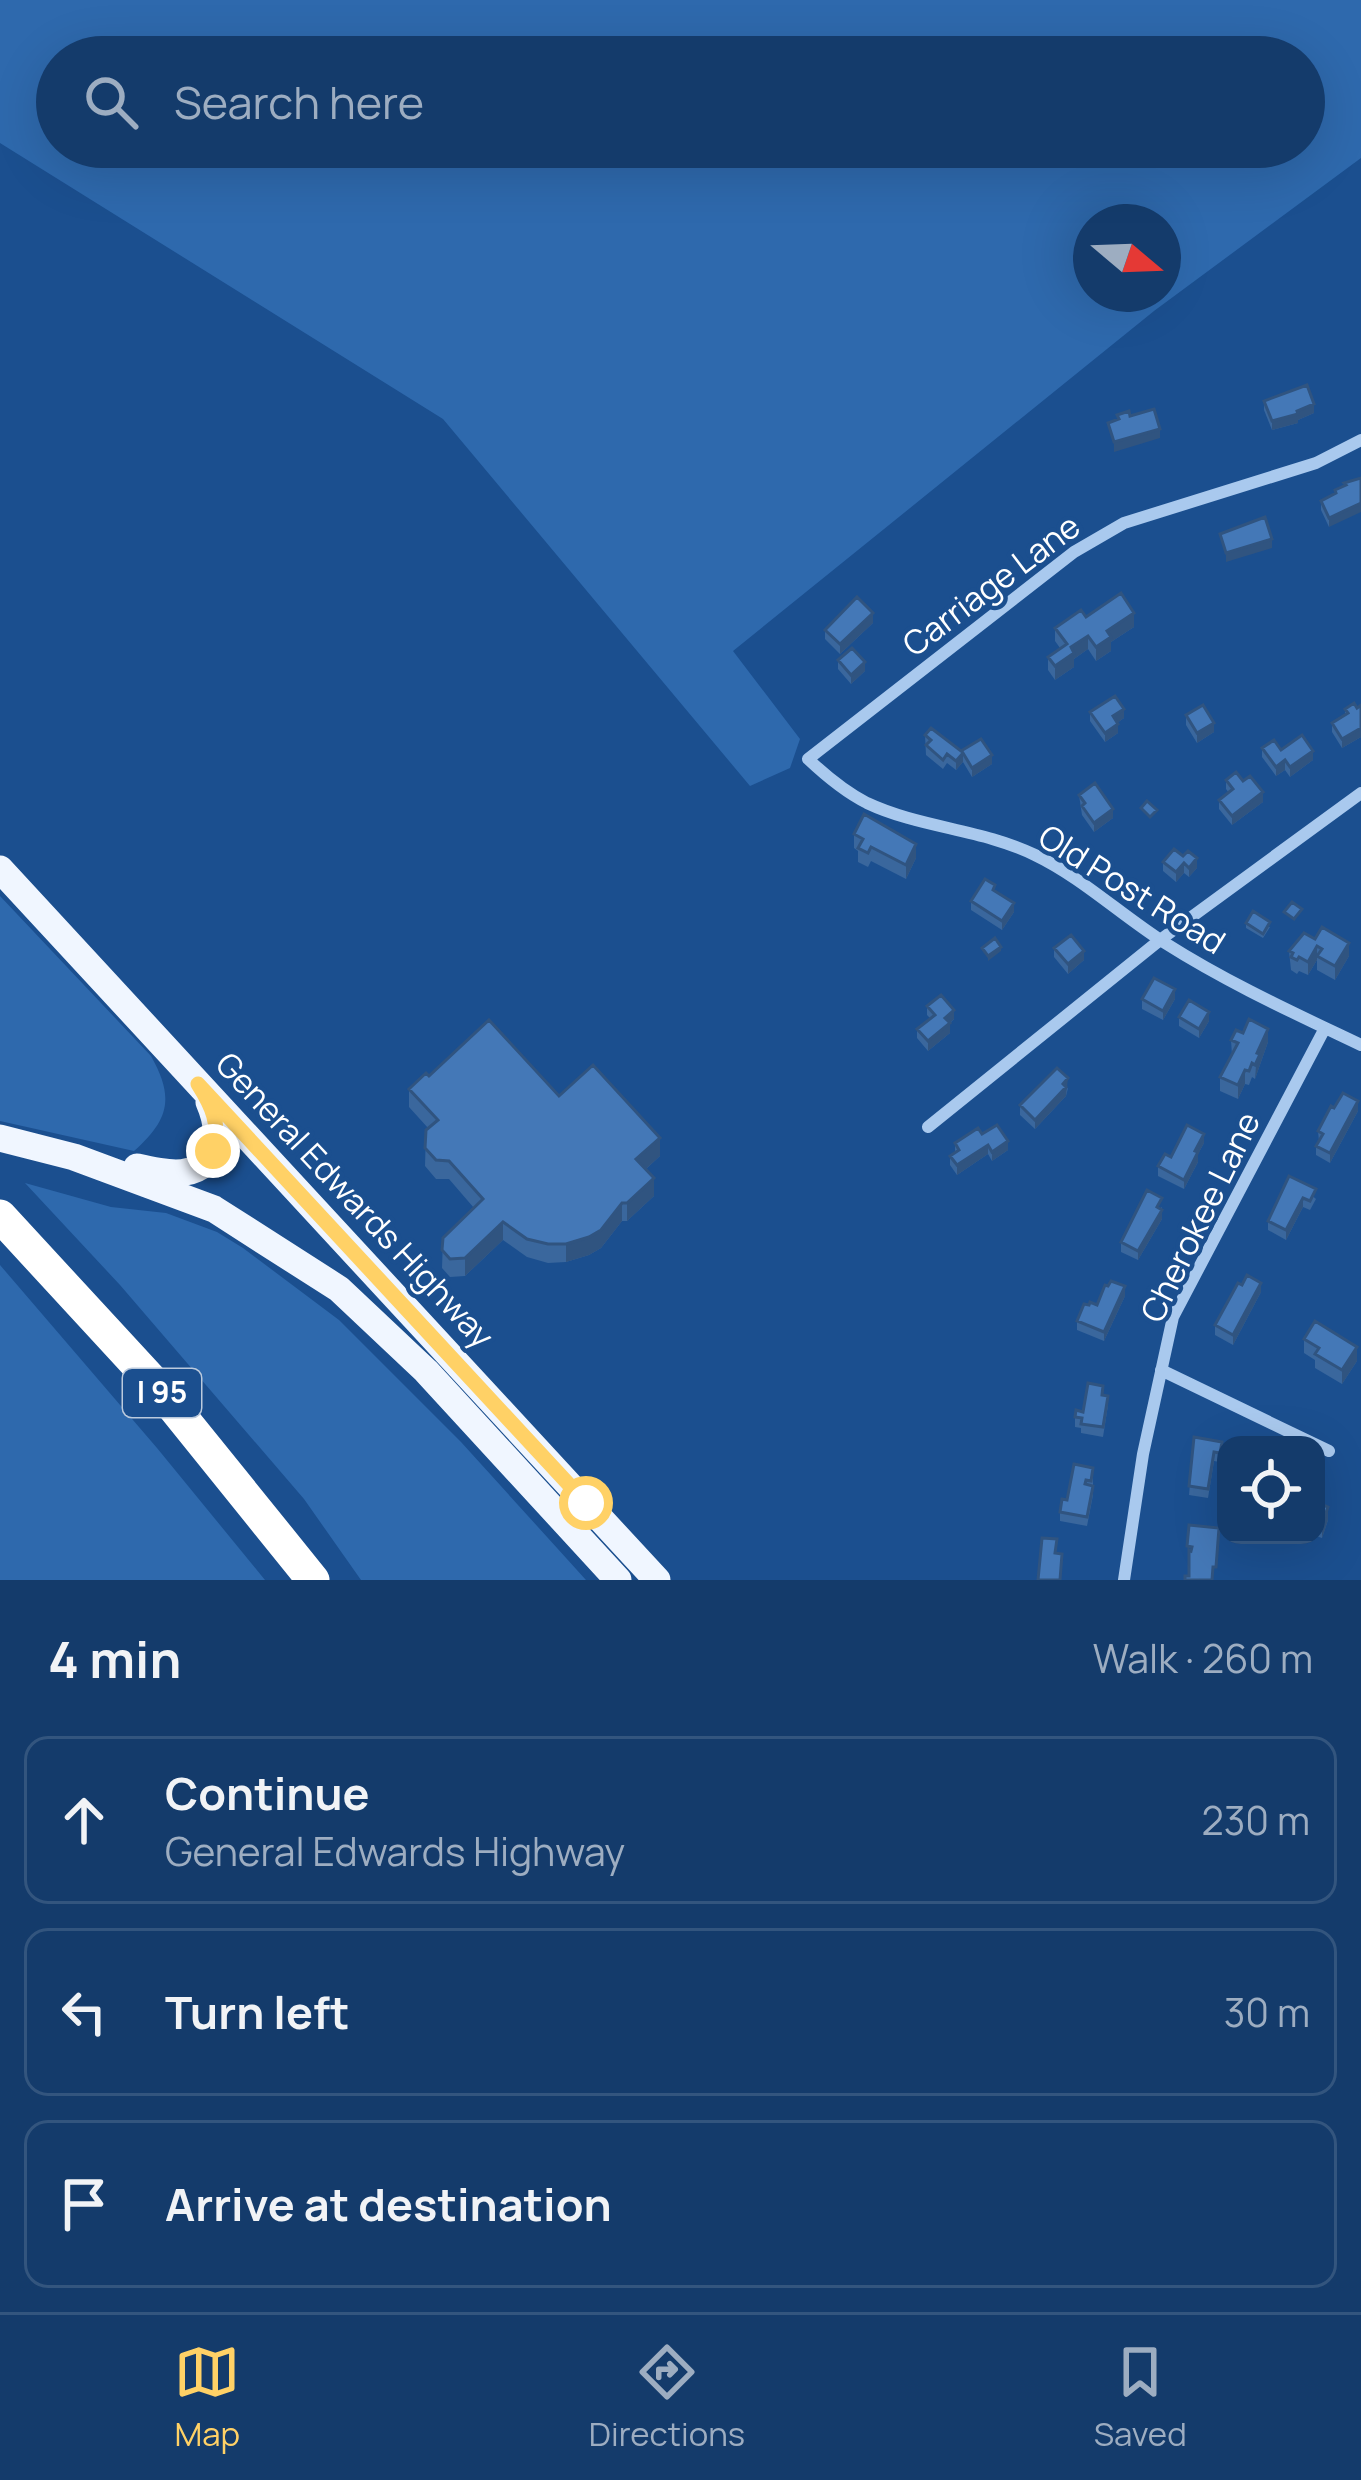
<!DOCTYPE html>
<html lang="en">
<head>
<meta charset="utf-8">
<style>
  body { margin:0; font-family:Manrope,sans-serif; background:#214673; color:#f1f3f6 }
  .controls { position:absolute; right:36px; bottom:36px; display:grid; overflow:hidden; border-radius:24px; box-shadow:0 12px 48px #0002 }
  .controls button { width:108px; height:108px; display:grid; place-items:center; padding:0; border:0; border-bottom:3px solid #33557e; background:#143b6b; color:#f1f3f6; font:60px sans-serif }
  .compass { position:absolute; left:1073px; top:204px; width:108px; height:108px; border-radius:50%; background:#143b6b; box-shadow:0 12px 48px #0002; rotate:109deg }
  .stop { position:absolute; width:36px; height:36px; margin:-27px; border:9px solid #ffd166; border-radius:50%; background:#fff }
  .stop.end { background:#ffd166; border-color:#fff; box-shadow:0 3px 12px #0008 }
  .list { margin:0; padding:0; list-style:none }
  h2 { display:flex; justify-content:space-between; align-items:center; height:156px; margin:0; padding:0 48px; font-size:51px }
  h2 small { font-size:39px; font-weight:400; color:#9dadc1 }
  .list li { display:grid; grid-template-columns:78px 1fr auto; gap:36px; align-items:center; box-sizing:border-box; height:168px; margin:0 24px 24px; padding:0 24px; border:3px solid #33557e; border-radius:24px }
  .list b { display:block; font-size:45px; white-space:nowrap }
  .list p { margin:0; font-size:39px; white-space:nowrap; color:#9dadc1 }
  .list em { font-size:39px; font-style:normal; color:#9dadc1 }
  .icon { flex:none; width:66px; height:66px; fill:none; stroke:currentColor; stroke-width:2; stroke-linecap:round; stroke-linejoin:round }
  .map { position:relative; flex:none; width:1361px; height:1580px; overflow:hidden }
  .search { position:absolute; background:#143b6b; box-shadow:0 12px 48px #0002; left:36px; right:36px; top:36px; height:132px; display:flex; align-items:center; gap:30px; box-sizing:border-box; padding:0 42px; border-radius:66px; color:#9dadc1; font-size:45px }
  .sheet { height:732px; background:#143b6b }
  nav { display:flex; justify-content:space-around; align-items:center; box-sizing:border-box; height:168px; border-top:3px solid #33557e; background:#143b6b; font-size:33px; color:#9dadc1 }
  nav a { display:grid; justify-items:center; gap:6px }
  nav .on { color:#ffd166 }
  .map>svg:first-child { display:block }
</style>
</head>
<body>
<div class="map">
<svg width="1361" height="1580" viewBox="0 0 1361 1580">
  <rect width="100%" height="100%" fill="#1b4f8f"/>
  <path fill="#2e69ad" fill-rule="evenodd" d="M0,0H1361V158L1154,311L733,651L800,739L790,768L750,786L443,419L0,143ZM57,57H1304V147H57ZM1091,222H1163V294H1091Z
    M0,896L151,1056C174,1097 170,1119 134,1151L0,1121Z
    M25,1183L111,1207L166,1213L217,1232L243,1248L339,1320L461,1442L586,1580H361L304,1499L120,1285Z
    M0,1265L157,1448L265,1580H0Z"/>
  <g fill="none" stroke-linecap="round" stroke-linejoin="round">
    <path stroke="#a9c9ee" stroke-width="12" d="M1361,440L1316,463L1124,523L1074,552L808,759C826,776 845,792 867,803C920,828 982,829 1035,855C1081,877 1121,915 1165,943C1228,983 1294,1013 1361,1045
      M928,1127L1160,940L1361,793
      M1161,1370L1329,1451
      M1124,1580L1143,1454L1173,1317L1325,1028"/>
    <path stroke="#f0f6ff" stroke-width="27" d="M0,869L657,1580
      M0,1138L74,1157L214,1209L339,1289L426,1371L618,1580
      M137,1167C150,1170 163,1173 176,1173C219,1172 223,1134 209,1102"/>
    <path stroke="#fff" stroke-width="33" d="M0,1216L154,1383L313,1580"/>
  </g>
  <path fill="#3a679d" d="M1264,401L1314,413L1298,420V423L1272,430L1264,410Z
    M1361,478L1329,527L1321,510V501L1335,494L1344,486V483Z
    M1086,617L1134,627L1111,642V651L1096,661L1088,649L1074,659V667L1055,680L1048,670V657L1060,648L1055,641V628Z
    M873,623L840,654L825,639V630Z
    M838,660L865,671L851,684L838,669Z
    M1361,705V737L1342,748L1332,732V723L1345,714V709L1357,708Z
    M1090,712L1124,718L1117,723L1118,733L1105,742L1090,721Z
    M1186,715L1214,732L1197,743L1186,725Z
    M925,735L961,751L992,764L972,777L963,762L956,770L947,763L943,769L926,755Z
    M1262,748L1281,750L1313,760L1290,777L1285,770L1276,776L1262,757Z
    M1226,780L1243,781L1263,802L1232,825L1219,809V800L1229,793L1226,789Z
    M1079,795L1113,818L1094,832L1082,815Z
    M854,834L916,858L906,879L871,861L868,867L858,862V851L854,848Z
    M1174,849L1197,868L1189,877L1184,873L1176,882L1163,871V862Z
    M971,901L1014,912L1002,930L971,910Z
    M1246,923L1270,927L1263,938L1246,928Z
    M1304,933L1349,956L1335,980L1317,970V960L1308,975L1299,971L1297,974L1291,970L1289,951Z
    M1054,948L1084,960L1068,974L1054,957Z
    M1142,999H1175L1163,1020L1142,1009Z
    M927,1006L954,1019L950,1023V1033L928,1051L917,1038V1029L930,1018L927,1015Z
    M1179,1017L1209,1021L1199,1038L1179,1026Z
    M1243,1033L1268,1042L1255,1079L1252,1077L1249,1085L1245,1084L1238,1099L1220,1091V1077L1232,1055L1231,1040Z
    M429,1076L559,1096L660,1156L646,1169L654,1196L627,1221H622L601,1248L589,1255L566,1262L548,1263L527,1257L503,1240L465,1276L450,1277L442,1268L443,1238L474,1208L449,1179H436L425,1166L426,1130L428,1128L409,1107V1089Z
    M1068,1088L1066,1096L1035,1129L1020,1115V1105Z
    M1334,1108L1358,1111L1330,1163L1316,1155V1146L1319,1141L1318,1131Z
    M982,1134L1008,1150L992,1161L988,1154L957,1175L950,1165V1156L955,1153V1143Z
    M1204,1143L1198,1154V1162L1184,1189L1158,1176V1166L1171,1157Z
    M1289,1176L1316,1199L1310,1210L1303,1207L1286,1240L1268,1230V1221Z
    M1162,1207V1219L1138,1260L1121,1252V1242Z
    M1261,1292L1233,1345L1215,1335V1325Z
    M1125,1296L1104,1341L1077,1330V1321L1097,1305Z
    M1304,1339L1357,1361L1342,1384L1315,1368V1360L1304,1353Z
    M1103,1395L1108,1405L1103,1437L1081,1433V1428L1075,1427V1417Z
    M1194,1437L1222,1451L1220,1462L1214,1461L1208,1498L1189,1495Z
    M1074,1464L1093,1477V1495L1087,1526L1060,1521V1512L1067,1500Z
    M1316,1502L1328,1520L1322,1538L1313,1535H1316Z
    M1283,1535H1299L1297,1544L1284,1540Z"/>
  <path fill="#305480" d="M1314,404V413L1298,420V423L1272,430V421Z
    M1160,429V438L1114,452V442Z
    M1361,503V512L1329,527V518Z
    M1272,539V548L1226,562V553Z
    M873,613V623L840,654V644Z
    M1134,613V627L1111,642V651L1096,661V647L1107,631Z
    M1088,636V649L1074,659V667L1055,680V666L1071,647Z
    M865,662V671L851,684V675Z
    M1124,709V718L1113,726V716Z
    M1214,723V732L1197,743V733Z
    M1118,724V733L1105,742V733Z
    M1361,728V737L1342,748V739Z
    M1313,751V760L1290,777V767Z
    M963,753V762L956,770V761Z
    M992,755V764L972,777V768Z
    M1285,760V770L1276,776V767Z
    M1263,792V802L1232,825V816Z
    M1113,809V818L1094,832V823Z
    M916,844V858L906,879V865Z
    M1197,858V868L1189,877V868Z
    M1184,863V873L1176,882V872Z
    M1014,903V912L1002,930V921Z
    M1349,943V956L1335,980V966Z
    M1317,946V960L1308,975V962Z
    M1001,947V951L988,961V956Z
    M1084,951V960L1068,974V964Z
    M1175,989V999L1163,1020V1011Z
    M954,1010V1019L945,1027V1018Z
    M1209,1012V1021L1199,1038V1029Z
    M950,1023V1033L928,1051V1041Z
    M1268,1029V1042L1255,1079L1257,1053Z
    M1245,1070V1084L1238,1099V1085Z
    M1068,1078L1066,1096L1035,1129V1120Z
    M1358,1101V1111L1330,1163V1153Z
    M1204,1134V1143L1198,1154V1162L1184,1189V1180Z
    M660,1138V1156L636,1178V1159Z
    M1008,1141V1150L992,1161V1152Z
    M988,1145V1154L957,1175V1165Z
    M654,1178V1196L627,1221V1203Z
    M1303,1198V1207L1286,1240V1230Z
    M622,1203V1221L601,1248L589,1255L566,1262V1244Z
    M1162,1210V1219L1138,1260V1251Z
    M503,1222V1240L465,1276V1258Z
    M1261,1283V1292L1233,1345V1335Z
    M1125,1286V1296L1104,1341V1332Z
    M1357,1347V1361L1342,1384V1370Z
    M1328,1507V1520L1322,1538V1524Z"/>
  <path fill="#4478b7" stroke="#305480" stroke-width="3" d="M308,38H319L320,49L308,50Z
    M1307,385L1314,404L1297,411L1298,414L1272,421L1264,401Z
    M1154,409L1160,429L1114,442L1108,423L1119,419L1117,415L1129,411L1130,416Z
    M1361,478V503L1329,518L1321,501L1336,493L1335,490L1346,485L1344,483Z
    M1265,517L1272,539L1226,553L1220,534Z
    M1121,593L1134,613L1107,631L1111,637L1096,647L1088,636L1071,647L1074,653L1055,666L1048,657L1067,644L1055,628L1081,610L1086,617Z
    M857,597L873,613L840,644L825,630Z
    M852,648L865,662L851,675L838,660Z
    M1115,696L1124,709L1113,716L1118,724L1105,733L1090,712Z
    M1354,703L1357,708L1361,705V728L1342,739L1332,723L1348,713L1345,709Z
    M1203,705L1214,723L1197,733L1186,715Z
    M931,728L961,751L981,739L992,755L972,768L963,753L956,761L947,754L943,760L926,745L931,740L925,735Z
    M1302,735L1313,751L1290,767L1285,760L1276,767L1262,748L1274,740L1281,750Z
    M1236,772L1243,781L1250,776L1263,792L1232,816L1219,800L1233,789L1226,780Z
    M1095,783L1113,809L1094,823L1082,806L1085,803L1079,795Z
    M1147,801L1157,810L1150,817L1141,808Z
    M864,814L916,844L906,865L871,847L868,853L858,848L863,839L854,834Z
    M1174,849L1183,856L1188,851L1197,858L1189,868L1184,863L1176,872L1163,862Z
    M985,879L995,885L993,890L1014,903L1002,921L971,901Z
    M1292,902L1302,909L1294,919L1284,912Z
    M1253,911L1270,922L1263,934L1246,923Z
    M1322,927L1349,943L1335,966L1317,956L1322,949L1317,946L1308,962L1299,957L1297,960L1291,957L1293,953L1289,951L1304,933L1315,939Z
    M1071,935L1084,951L1068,964L1054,948Z
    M995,938L1001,947L988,956L982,948Z
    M1154,978L1175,989L1163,1011L1142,999Z
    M941,995L954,1010L945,1018L950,1023L928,1041L917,1029L935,1015L927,1006Z
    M1189,1000L1209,1012L1199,1029L1179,1017Z
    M1249,1019L1268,1029L1257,1053L1260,1054L1255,1065L1252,1063L1249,1071L1245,1070L1238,1085L1220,1077L1238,1043L1231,1040L1236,1030L1243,1033Z
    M489,1020L559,1096L593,1065L660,1138L636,1159L654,1178L627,1203H622L601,1230L589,1237L566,1244H548L527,1239L503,1222L465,1258L450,1259L442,1250L443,1238L483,1199L449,1161L436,1160L425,1148L426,1130L438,1120L409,1089L426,1073L429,1076Z
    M1057,1068L1068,1078L1063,1084L1066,1087L1035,1120L1020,1105Z
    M1343,1093L1358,1101L1330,1153L1316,1146L1323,1134L1318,1131L1331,1106L1334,1108Z
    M997,1125L1008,1141L992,1152L988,1145L957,1165L950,1156L959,1150L955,1143L978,1128L982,1134Z
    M1187,1125L1204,1134L1195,1151L1198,1152L1184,1180L1158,1166L1165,1154L1171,1157Z
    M1289,1176L1316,1189L1310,1201L1303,1198L1286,1230L1268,1221Z
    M1147,1190L1162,1198L1157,1207L1162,1210L1138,1251L1121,1242Z
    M1247,1275L1261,1283L1233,1335L1215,1325L1238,1283L1242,1285Z
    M1111,1281L1125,1286L1104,1332L1077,1321L1084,1304L1089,1305L1090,1302L1097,1305L1105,1285L1108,1286Z
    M1315,1321L1357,1347L1342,1370L1315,1354L1319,1348L1304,1339Z
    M1088,1383L1103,1386L1102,1395L1108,1396L1103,1427L1081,1424L1082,1418L1075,1417L1076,1410L1083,1412Z
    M1194,1437L1222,1442L1220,1453L1214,1452L1208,1489L1189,1486Z
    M1074,1464L1093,1468L1091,1481L1086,1480L1085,1484L1093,1486L1087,1517L1060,1512L1062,1499L1067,1500Z
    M1316,1502L1328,1507L1322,1524L1316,1522Z
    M1189,1525L1219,1528L1216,1567H1213L1212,1580H1185V1576H1189V1550L1191,1551L1192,1547L1187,1546Z
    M1042,1538L1057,1539L1055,1553L1062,1554L1060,1580H1038Z"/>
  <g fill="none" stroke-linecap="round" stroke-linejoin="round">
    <path stroke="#ffd166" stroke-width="15" d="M213,1151C221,1125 212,1106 198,1084L586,1503"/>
  </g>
  <g text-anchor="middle" stroke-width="9" stroke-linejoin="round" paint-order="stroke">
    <rect fill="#1b4f8f" stroke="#bbcadd" stroke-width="3" x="123" y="1369" width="78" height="48" rx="9"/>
    <g font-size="30" font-weight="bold" fill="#fff">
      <text x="162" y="1403">I 95</text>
    </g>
    <g font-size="33" fill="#fff" stroke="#1b4f8f">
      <text transform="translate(991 585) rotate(-37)" y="12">Carriage Lane</text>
      <text transform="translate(1132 889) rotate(32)" y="12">Old Post Road</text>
      <text transform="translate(355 1200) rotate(47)" y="12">General Edwards Highway</text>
      <text transform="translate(1200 1217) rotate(-64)" y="12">Cherokee Lane</text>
    </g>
  </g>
</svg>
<div class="controls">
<button><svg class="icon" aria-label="locate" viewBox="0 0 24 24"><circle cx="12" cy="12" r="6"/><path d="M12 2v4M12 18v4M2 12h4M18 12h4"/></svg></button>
</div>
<svg class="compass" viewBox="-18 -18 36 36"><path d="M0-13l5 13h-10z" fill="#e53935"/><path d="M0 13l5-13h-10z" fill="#9dadc1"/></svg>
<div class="stop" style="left:586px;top:1503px"></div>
<div class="stop end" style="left:213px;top:1151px"></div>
<div class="search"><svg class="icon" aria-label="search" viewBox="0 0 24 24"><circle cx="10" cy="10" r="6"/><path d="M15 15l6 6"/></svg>Search here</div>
</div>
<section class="sheet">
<h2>4 min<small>Walk · 260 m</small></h2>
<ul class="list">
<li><svg class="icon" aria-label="ahead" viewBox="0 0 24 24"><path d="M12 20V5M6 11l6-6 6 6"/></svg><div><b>Continue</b><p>General Edwards Highway</p></div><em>230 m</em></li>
<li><svg class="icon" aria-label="left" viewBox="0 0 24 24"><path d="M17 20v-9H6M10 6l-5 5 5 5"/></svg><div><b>Turn left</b></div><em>30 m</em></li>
<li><svg class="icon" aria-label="arrive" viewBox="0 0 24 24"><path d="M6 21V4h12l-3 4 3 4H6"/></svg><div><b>Arrive at destination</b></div></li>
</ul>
</section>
<nav>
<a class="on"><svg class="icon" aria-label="map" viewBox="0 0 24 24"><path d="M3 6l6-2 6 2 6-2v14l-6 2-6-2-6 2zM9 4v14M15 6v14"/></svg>Map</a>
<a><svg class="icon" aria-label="directions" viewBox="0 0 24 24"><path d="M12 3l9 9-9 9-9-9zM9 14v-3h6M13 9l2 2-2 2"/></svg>Directions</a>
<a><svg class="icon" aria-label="saved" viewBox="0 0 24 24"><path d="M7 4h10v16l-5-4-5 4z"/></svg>Saved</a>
</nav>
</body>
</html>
